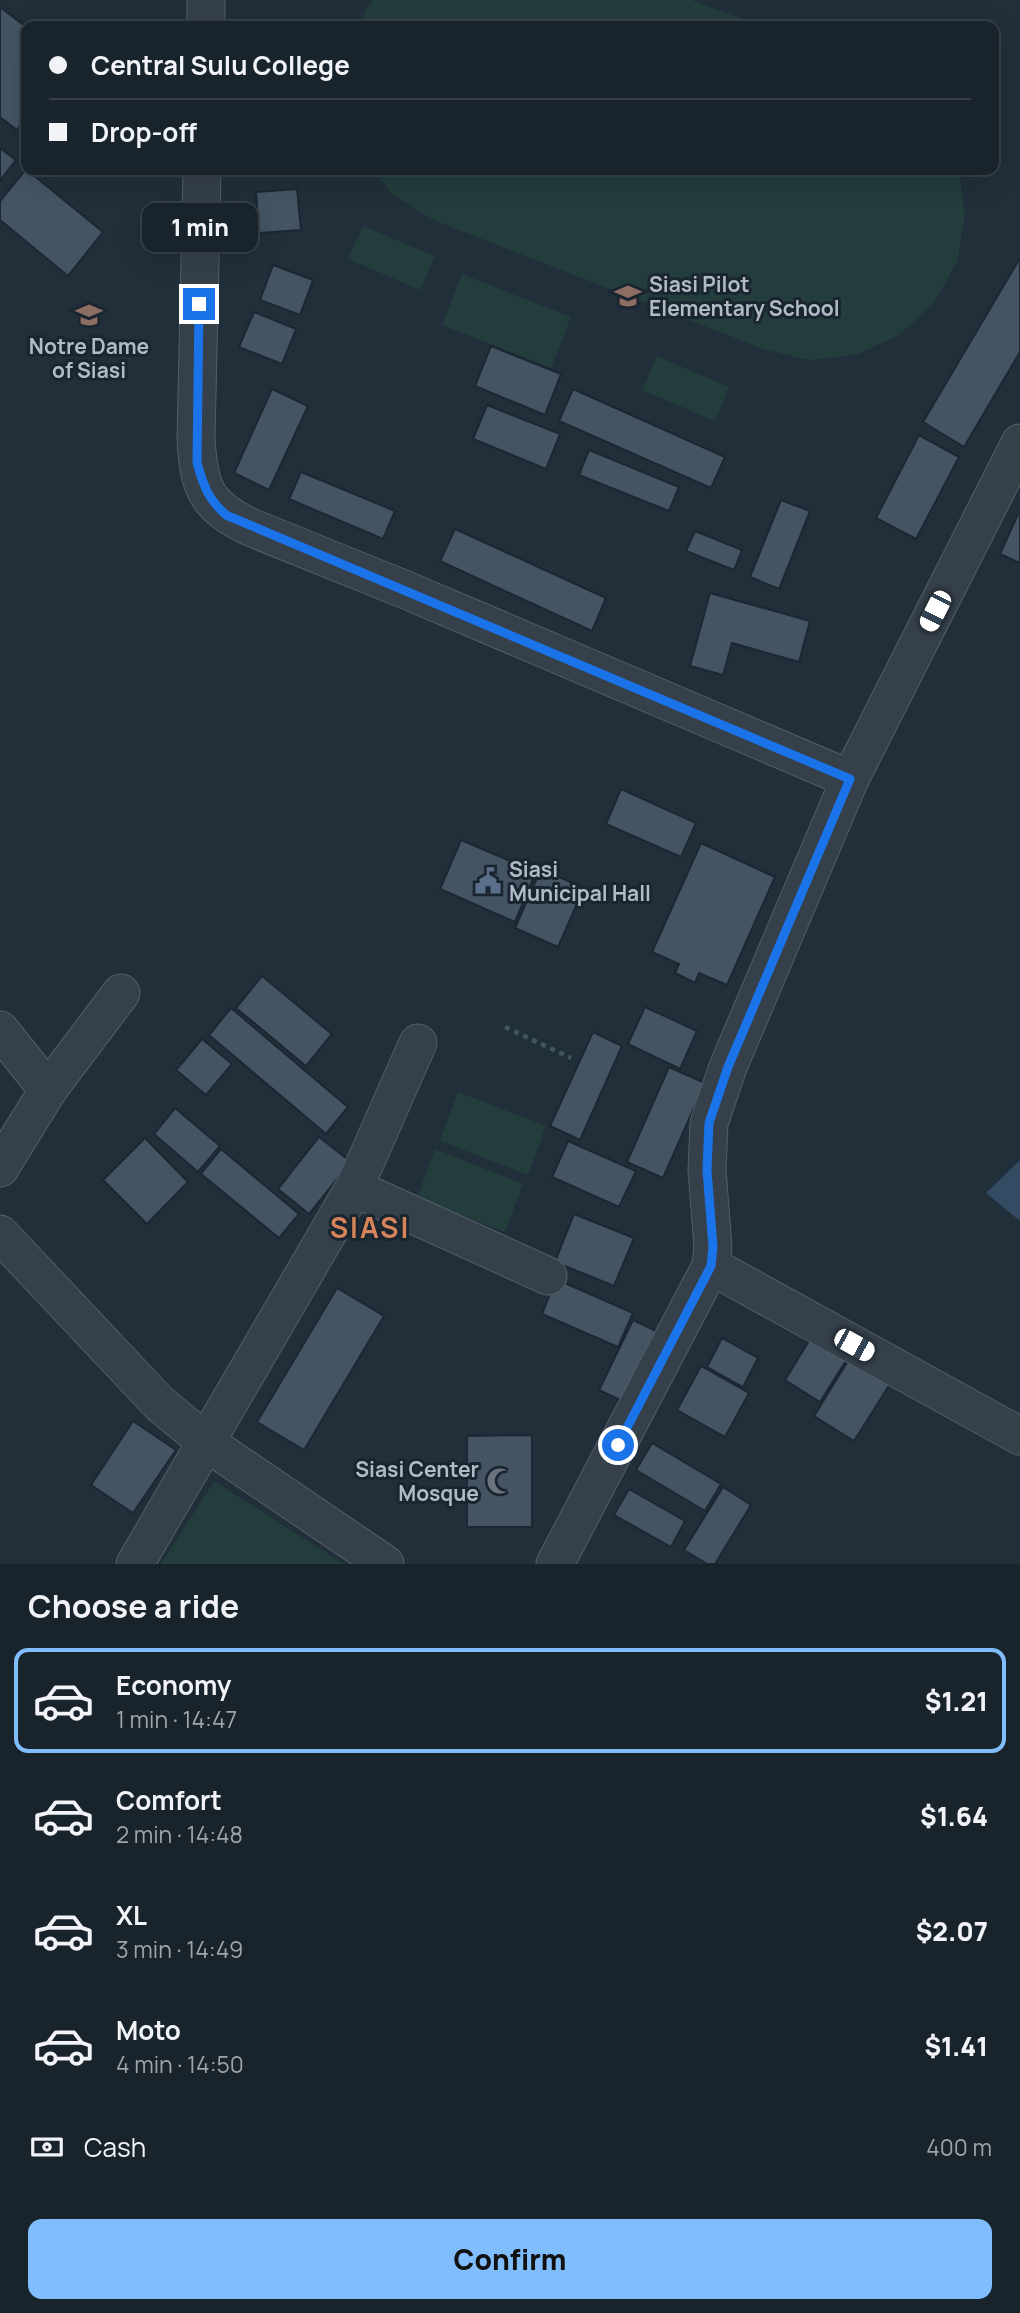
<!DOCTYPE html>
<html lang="en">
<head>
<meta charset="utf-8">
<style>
	body { margin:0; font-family:Manrope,sans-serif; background:#222b34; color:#f1f3f6; height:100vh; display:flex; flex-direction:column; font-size:26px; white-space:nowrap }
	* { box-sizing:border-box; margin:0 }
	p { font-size:23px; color:#9fa4a9 }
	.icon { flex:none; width:38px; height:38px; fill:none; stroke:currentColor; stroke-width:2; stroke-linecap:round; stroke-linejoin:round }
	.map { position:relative; height:1564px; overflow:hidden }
	.panel { display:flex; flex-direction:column; background:#19232c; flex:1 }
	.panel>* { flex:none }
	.hud { position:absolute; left:21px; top:21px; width:978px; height:154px; border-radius:14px; box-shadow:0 7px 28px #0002,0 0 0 2px #374048; display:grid; align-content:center; height:154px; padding:0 28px; background:#19232c }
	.end { position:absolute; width:32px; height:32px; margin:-16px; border:9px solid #1a73e8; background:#fff; box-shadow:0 0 0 4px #fff }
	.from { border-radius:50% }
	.bubble { position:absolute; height:49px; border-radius:14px; background:#19232c; box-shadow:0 7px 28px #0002,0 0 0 2px #374048; font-size:23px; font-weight:800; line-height:49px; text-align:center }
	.car { position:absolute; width:21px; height:42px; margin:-21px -10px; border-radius:9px; box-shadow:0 0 5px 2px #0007; background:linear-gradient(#fff 24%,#345 0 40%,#fff 0 76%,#345 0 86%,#fff 0) }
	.hud b { display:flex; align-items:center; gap:24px; height:66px; font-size:26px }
	.hud b+b { border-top:2px solid #374048 }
	.hud i { width:18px; height:18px; background:#f1f3f6 }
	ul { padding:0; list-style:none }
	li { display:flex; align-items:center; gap:21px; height:105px; margin:0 14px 10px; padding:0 14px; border:4px solid transparent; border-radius:14px }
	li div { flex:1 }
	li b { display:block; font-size:26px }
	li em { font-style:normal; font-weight:800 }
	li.on { border-color:#80bdfc }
	li>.icon { width:63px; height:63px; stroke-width:1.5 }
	h2 { padding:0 28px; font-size:32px; line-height:84px }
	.pay { display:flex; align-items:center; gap:18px; height:77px; padding:0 28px; font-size:26px }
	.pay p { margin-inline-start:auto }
	.button { display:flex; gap:14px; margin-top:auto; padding:14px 28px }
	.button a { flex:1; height:80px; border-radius:14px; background:#80bdfc; color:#111; font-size:28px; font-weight:800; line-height:80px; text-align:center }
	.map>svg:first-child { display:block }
	.green { fill:#233c3c }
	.water { fill:#344c63 }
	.building { fill:#445462; stroke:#1c2732; stroke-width:2 }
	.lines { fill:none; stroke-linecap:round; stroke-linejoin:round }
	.minor-casing { stroke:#535e69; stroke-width:39 }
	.path { stroke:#415859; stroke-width:4.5; stroke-dasharray:5 5; stroke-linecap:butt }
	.minor { stroke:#35404b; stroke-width:37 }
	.route { stroke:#1a73e8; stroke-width:9 }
	.labels { text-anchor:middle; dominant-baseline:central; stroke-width:6; stroke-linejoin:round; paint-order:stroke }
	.poi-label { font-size:21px; font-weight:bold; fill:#b0bbc7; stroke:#1a2530; text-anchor:start }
	.district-label { font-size:28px; font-weight:bold; letter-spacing:2px; fill:#d8845a; stroke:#1a2530 }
</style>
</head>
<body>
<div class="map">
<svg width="1020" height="1564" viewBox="0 0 1020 1564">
	<rect width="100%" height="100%" fill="#212f3b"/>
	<g class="green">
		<path d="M374 0H691L762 26H360L365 11Z"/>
		<path d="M373 170H959L965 215 957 262 934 303 899 335 856 355 809 360 763 349 431 219 392 194Z"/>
		<path d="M363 226 435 256 420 290 348 259Z"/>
		<path d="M462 274 571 317 551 368 442 325Z"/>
		<path d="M657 356 729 387 715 421 642 390Z"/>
		<path d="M458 1092 546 1126 528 1175 440 1141Z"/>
		<path d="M435 1149 523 1184 505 1232 417 1198Z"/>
		<path d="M214 1481 344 1564H161Z"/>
	</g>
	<path class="water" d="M1019 1161H1020V1221L986 1193Z"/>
	<g class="building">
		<path d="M0 7 26 27V118L17 130 0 117Z"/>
		<path d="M0 148 16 160 0 181Z"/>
		<path d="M26 169 103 232 68 276 0 220V201Z"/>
		<path d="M297 189 301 230 259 233 256 192Z"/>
		<path d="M1020 258V352L964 447 923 422Z"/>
		<path d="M273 265 313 280 300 315 260 300Z"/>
		<path d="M254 312 296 329 282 364 239 347Z"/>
		<path d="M491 346 561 374 545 415 475 386Z"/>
		<path d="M272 389 308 406 269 490 234 473Z"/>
		<path d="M573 389 725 457 711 488 559 421Z"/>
		<path d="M487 405 560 434 546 469 473 439Z"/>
		<path d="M919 435 959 457 916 539 876 518Z"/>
		<path d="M589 450 679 487 669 511 579 475Z"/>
		<path d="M301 472 395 511 383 539 289 499Z"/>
		<path d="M781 500 810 511 779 589 750 577Z"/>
		<path d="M1018 514H1020V563L1000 554Z"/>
		<path d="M455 529 606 598 592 631 440 561Z"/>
		<path d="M695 531 742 550 734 570 686 551Z"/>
		<path d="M710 593 810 621 799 662 732 643 723 675 690 666Z"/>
		<path d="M621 789 696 823 681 857 606 824Z"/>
		<path d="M461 840 536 872 515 922 440 889Z"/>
		<path d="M701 843 775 877 727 985 699 973 695 983 675 973 679 964 652 952Z"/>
		<path d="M541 869 584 888 558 947 515 928Z"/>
		<path d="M262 976 332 1034 306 1066 236 1008Z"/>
		<path d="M645 1007 697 1031 680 1069 628 1044Z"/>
		<path d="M231 1008 348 1107 326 1134 209 1035Z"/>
		<path d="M593 1032 622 1046 580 1140 550 1126Z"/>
		<path d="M202 1039 232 1064 206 1095 176 1070Z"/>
		<path d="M669 1067 705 1083 663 1178 627 1162Z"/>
		<path d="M175 1108 220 1146 198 1172 154 1134Z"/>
		<path d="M319 1137 351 1162 309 1214 278 1189Z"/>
		<path d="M145 1138 188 1182 147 1224 103 1180Z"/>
		<path d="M568 1141 636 1171 619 1207 552 1177Z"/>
		<path d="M221 1149 299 1214 279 1238 201 1174Z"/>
		<path d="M574 1214 634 1238 614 1286 555 1262Z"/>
		<path d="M556 1279 633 1313 618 1347 542 1314Z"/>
		<path d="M337 1288 384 1316 304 1450 257 1422Z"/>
		<path d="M633 1320 656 1331 622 1401 599 1390Z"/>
		<path d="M812 1336 847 1359 820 1402 785 1380Z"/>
		<path d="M722 1338 758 1358 743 1387 707 1367Z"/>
		<path d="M851 1356 892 1381 854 1441 814 1416Z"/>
		<path d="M701 1366 749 1393 725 1437 677 1410Z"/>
		<path d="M133 1421 176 1450 133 1513 91 1485Z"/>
		<path d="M532 1435V1527H467V1436Z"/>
		<path d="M652 1443 721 1484 705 1511 636 1470Z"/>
		<path d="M723 1487 751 1505 715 1564H707L684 1550Z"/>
		<path d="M629 1489 685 1521 671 1547 614 1515Z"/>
	</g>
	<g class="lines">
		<g class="minor-casing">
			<g id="minor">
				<path d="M206 26V0"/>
				<path d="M202 170 196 439C199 488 205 505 250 527L406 590 850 779"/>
				<path d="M0 1030 48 1090"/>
				<path d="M0 1168 48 1090 121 993"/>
				<path d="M354 1188 548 1276"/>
				<path d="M0 1234 159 1403 207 1443 385 1564"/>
				<path d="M711 1266 1020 1436"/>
				<path d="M135 1564 354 1188 418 1043"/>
				<path d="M555 1564 711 1266 713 1247 707 1170 709 1123 728 1067 850 779 1020 443"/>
			</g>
		</g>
		<path class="path" d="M505 1027 571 1058"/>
		<use href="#minor" class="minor"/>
	</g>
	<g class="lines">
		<path class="route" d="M199 304 197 463C204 487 208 499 226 515L850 779 728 1067 709 1123 707 1170 713 1247 711 1266 618 1445"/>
	</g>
	<defs>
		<g id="school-bare" transform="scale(2.1)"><path d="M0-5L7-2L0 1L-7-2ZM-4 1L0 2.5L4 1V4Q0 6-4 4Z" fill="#8d6e63" stroke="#1a2530" stroke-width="2.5" paint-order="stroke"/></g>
		<g id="civic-bare" transform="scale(2.1)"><path d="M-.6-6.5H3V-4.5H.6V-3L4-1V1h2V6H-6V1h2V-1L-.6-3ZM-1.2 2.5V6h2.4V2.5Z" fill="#5c6f8a" stroke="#1a2530" stroke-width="2.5" paint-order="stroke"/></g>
		<g id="mosque-bare" transform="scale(2.1)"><path d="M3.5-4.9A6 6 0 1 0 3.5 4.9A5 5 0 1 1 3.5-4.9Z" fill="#6b7280" stroke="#1a2530" stroke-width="2.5" paint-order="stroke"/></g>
	</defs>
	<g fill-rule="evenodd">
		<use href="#school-bare" x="628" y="296"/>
		<use href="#school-bare" x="89" y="315"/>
		<use href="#civic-bare" x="488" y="881"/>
		<use href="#mosque-bare" x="500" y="1481"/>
	</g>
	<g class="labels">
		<g class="poi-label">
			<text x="649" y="284">Siasi Pilot<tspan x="649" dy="24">Elementary School</tspan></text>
			<text x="89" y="346" text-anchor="middle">Notre Dame<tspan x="89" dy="24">of Siasi</tspan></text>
			<text x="509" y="869">Siasi<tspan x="509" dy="24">Municipal Hall</tspan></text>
			<text x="479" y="1469" text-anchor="end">Siasi Center<tspan x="479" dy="24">Mosque</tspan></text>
		</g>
		<g class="district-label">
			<text x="370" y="1227">SIASI</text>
		</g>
	</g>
</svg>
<i class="end from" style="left:618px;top:1445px"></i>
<i class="end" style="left:199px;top:304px"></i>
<div class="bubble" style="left:142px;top:203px;width:116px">1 min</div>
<i class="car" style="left:935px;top:611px;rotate:207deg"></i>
<i class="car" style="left:854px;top:1345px;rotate:119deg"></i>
<div class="hud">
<b><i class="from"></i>Central Sulu College</b>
<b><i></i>Drop-off</b>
</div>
</div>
<section class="panel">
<h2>Choose a ride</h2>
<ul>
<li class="on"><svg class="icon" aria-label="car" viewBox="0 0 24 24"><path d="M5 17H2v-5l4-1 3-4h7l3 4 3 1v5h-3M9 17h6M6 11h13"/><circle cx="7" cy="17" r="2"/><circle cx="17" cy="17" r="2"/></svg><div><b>Economy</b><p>1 min · 14:47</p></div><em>$1.21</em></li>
<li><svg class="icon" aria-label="car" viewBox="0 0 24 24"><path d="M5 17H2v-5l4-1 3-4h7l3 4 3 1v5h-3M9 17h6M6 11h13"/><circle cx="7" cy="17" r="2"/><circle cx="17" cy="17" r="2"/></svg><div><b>Comfort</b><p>2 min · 14:48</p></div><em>$1.64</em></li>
<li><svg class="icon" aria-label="car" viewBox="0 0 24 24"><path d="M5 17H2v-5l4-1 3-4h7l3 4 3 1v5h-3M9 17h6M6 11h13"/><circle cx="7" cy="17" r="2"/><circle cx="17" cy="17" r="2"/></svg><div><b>XL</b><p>3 min · 14:49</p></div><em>$2.07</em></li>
<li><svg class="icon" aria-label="car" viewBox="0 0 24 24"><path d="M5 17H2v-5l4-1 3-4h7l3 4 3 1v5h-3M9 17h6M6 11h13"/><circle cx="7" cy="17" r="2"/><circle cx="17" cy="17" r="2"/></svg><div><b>Moto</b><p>4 min · 14:50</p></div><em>$1.41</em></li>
</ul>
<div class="pay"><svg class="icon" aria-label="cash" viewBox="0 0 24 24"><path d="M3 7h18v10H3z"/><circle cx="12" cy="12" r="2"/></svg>Cash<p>400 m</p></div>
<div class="button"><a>Confirm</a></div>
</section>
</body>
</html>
